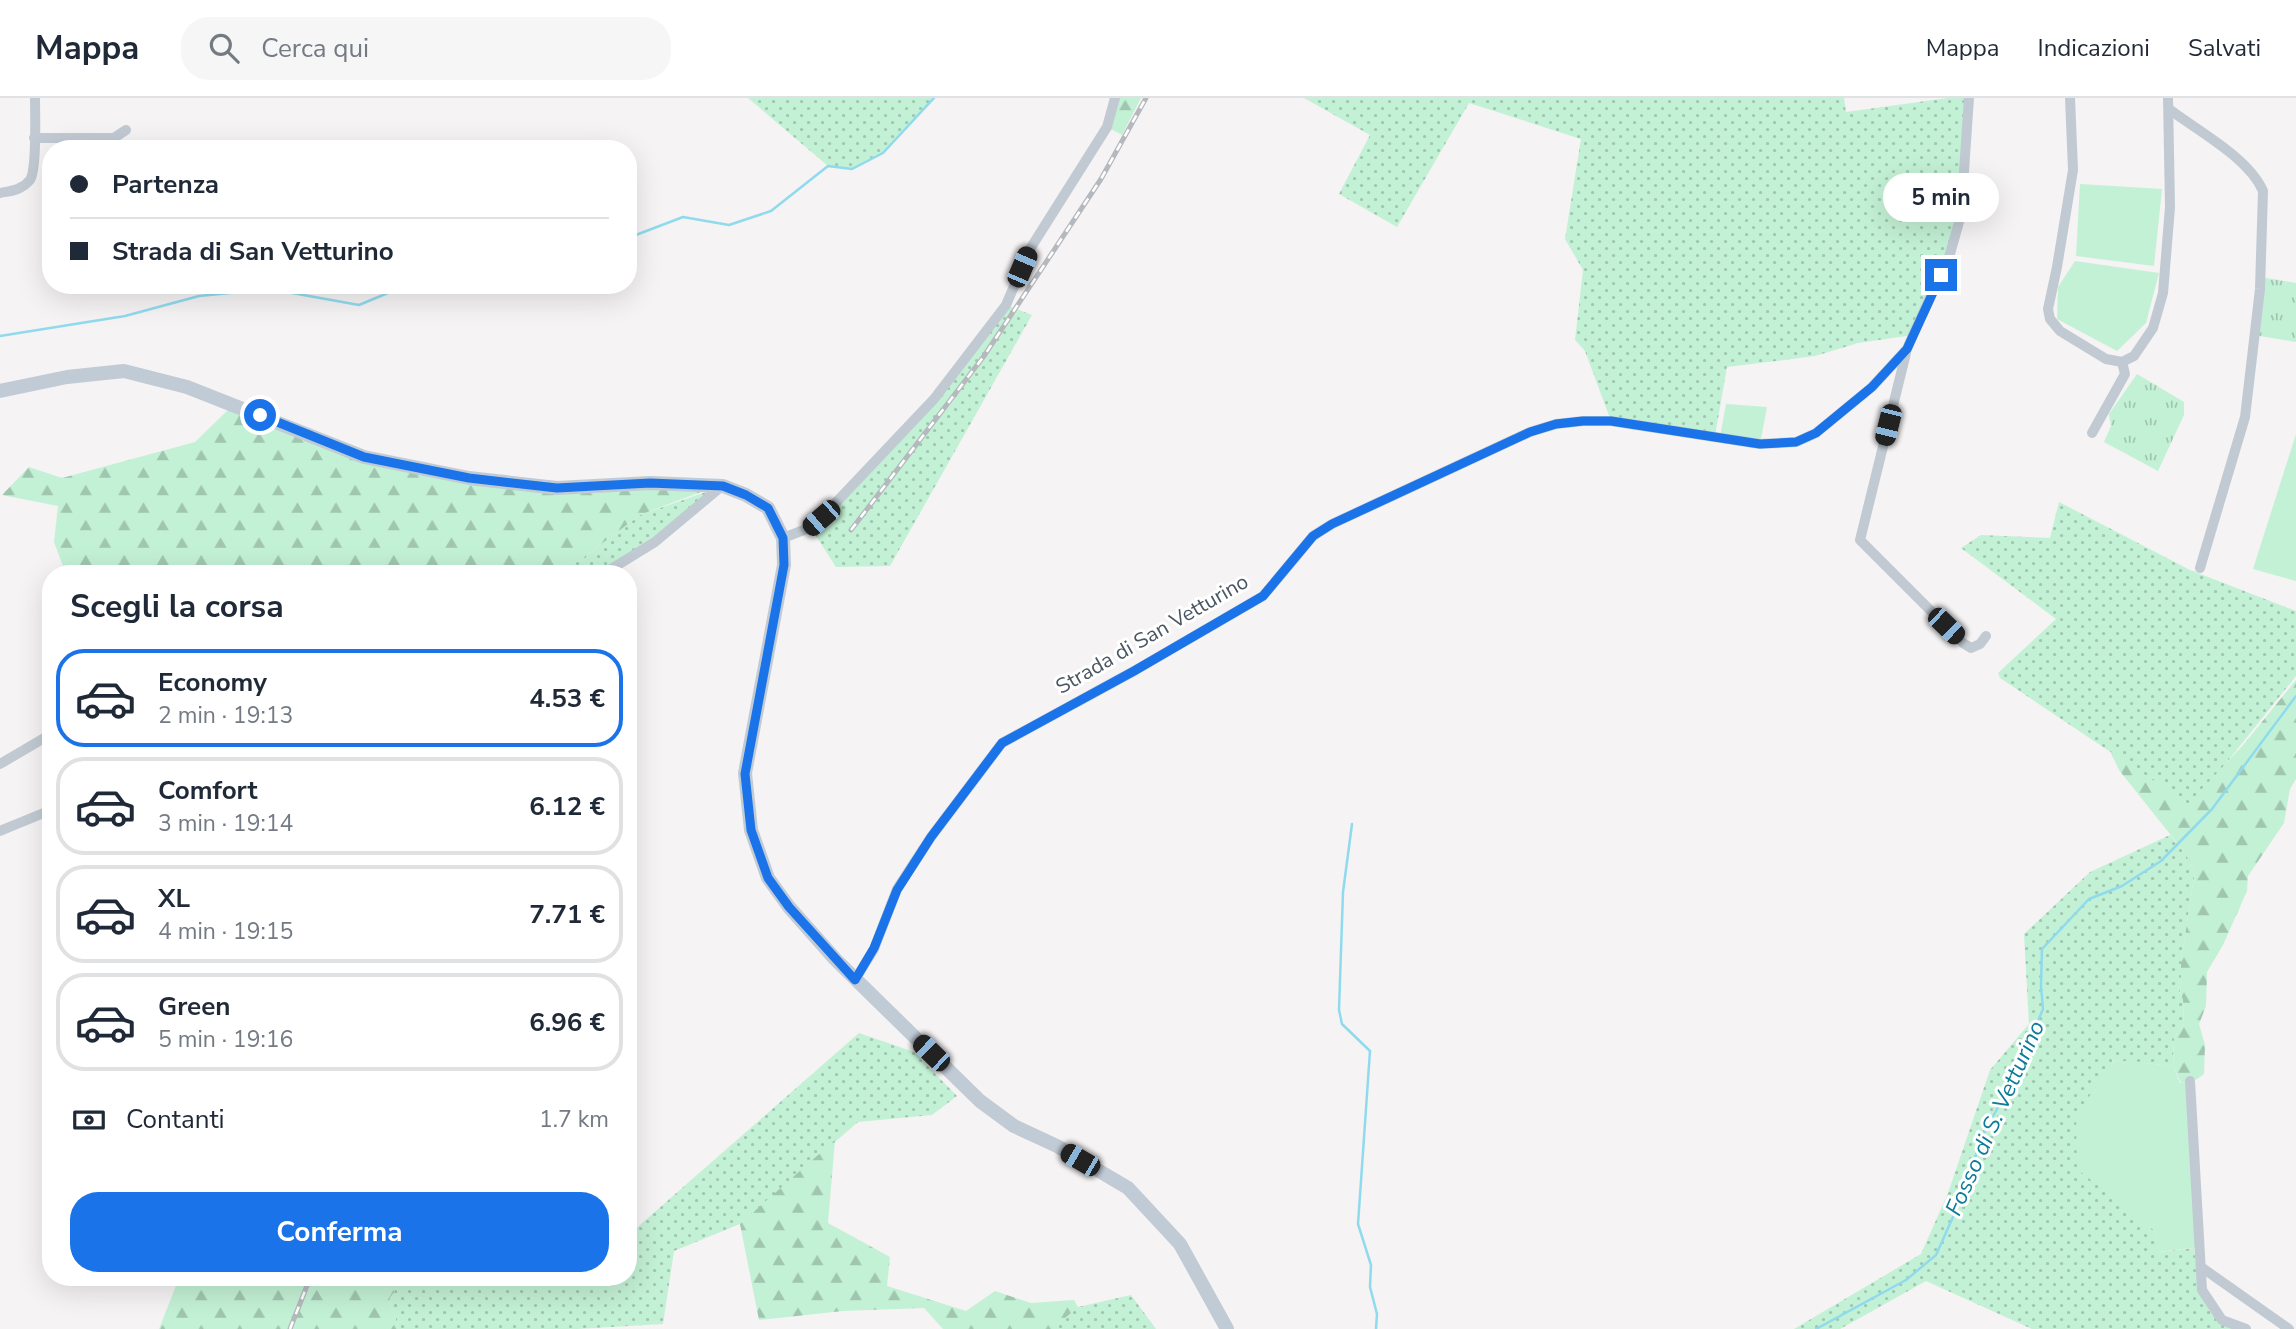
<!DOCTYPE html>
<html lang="it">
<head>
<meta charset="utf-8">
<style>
	body { margin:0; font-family:"Nunito Sans",sans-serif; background:#f6f6f7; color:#1f2937; height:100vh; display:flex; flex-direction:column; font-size:26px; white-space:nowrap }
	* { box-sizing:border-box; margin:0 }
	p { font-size:23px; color:#747a83 }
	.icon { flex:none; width:38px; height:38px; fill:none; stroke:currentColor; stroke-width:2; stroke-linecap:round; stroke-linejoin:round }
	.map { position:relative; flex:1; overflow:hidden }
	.drawer { position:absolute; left:42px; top:467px; width:595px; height:721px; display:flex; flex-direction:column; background:#fff; border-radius:28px; box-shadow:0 7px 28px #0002 }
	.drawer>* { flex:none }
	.top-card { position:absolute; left:42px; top:42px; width:595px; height:154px; border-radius:28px; box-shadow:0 7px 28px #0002; display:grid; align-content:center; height:154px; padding:0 28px; background:#fff }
	.end { position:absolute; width:32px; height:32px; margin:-16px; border:9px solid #1a73e8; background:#fff; box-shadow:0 0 0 4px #fff }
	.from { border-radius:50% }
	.bubble { position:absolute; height:49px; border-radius:24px; background:#fff; box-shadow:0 7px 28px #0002; font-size:23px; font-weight:700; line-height:49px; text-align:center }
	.car { position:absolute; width:21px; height:42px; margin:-21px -10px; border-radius:9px; box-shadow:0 0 5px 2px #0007; background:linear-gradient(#222 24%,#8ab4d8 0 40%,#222 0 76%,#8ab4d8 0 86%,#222 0) }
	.top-card b { display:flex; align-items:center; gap:24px; height:66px; font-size:26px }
	.top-card b+b { border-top:2px solid #e0e1e3 }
	.top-card i { width:18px; height:18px; background:#1f2937 }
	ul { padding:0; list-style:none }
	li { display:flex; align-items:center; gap:21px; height:98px; margin:0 14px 10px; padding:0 14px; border:4px solid #e0e1e3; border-radius:28px }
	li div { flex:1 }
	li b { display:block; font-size:26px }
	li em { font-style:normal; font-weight:700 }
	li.current { border-color:#1a73e8 }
	li>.icon { width:63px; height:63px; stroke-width:1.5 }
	h2 { padding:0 28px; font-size:32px; line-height:84px }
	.pay { display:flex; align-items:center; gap:18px; height:77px; padding:0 28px; font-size:26px }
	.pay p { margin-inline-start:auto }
	.primary-button { display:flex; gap:14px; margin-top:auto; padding:14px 28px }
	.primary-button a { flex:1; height:80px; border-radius:28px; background:#1a73e8; color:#fff; font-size:28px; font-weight:700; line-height:80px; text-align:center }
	header { display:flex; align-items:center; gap:42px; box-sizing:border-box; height:98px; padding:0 35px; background:#fff; border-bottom:2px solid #e0e1e3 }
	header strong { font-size:33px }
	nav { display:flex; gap:38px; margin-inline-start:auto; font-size:24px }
	.search { width:490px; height:63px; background:#f6f6f7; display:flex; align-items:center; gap:18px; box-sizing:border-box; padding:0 24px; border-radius:28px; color:#747a83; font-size:26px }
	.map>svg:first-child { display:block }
	.grass { fill:url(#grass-dots) }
	.forest { fill:url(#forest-firs) }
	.park { fill:url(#park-tufts) }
	.garden { fill:#c3f1d5 }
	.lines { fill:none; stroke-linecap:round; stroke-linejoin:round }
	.stream { stroke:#90daee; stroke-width:2.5 }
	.street { stroke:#c1cad2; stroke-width:10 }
	.secondary { stroke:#c1cbd6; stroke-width:14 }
	.rail-casing { stroke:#b5b8bd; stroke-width:5 }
	.rail { stroke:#fff; stroke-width:2.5; stroke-dasharray:8; stroke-linecap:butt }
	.route { stroke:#1a73e8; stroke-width:9 }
	.labels { text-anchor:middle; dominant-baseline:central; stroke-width:6; stroke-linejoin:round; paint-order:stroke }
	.street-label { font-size:21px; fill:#4a5661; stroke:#fff }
	.water-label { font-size:23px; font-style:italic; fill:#0c7c9b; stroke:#fff }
</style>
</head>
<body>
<header>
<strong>Mappa</strong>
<div class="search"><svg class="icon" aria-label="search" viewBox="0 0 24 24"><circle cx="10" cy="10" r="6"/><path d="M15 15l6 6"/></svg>Cerca qui</div>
<nav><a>Mappa</a><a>Indicazioni</a><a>Salvati</a></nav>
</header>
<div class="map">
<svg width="2296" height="1231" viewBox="0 0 2296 1231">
	<defs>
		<pattern id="grass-dots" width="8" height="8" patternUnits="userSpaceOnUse" patternTransform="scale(1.75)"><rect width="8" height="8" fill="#c3f1d5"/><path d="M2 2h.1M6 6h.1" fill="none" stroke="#a0c6b0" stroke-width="1.8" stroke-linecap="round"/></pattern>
		<pattern id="forest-firs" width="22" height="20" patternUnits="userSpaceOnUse" patternTransform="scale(1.75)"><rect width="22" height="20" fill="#c3f1d5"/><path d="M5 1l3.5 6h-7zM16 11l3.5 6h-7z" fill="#a0c6b0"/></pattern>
		<pattern id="park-tufts" width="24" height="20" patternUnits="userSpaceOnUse" patternTransform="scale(1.75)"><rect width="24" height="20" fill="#c3f1d5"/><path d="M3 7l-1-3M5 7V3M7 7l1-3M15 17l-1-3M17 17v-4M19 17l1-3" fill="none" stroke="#a0c6b0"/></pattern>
	</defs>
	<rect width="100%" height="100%" fill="#f5f3f3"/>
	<g class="grass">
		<path d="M748 0H934L883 55 852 71 828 68Z"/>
		<path d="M1304 0H1844L1846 14 1948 0H1969L1961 117 1913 237 1858 245 1815 258 1727 269 1715 338 1611 323 1585 253 1575 242 1583 172 1565 141 1581 41 1469 5 1397 129 1339 96 1370 37Z"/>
		<path d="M1006 207 1032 217 890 468 836 469 816 438 821 420 934 301Z"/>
		<path d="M723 388 655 444 603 476H528L579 463 640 417Z"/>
		<path d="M2059 404 2190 472 2296 513V578L2219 674 2188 706 2000 580 1998 575 2056 521 1961 450 1981 437 2050 440Z"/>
		<path d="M2170 737 2185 755 2195 774 2181 863V879L2178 887 2183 902 2184 926 2174 940 2173 968 2113 962 2077 1070 2155 1133 2159 1154 2194 1150C2200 1197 2197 1213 2246 1231H2032L1926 1183 1840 1231H1794L1921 1156 1948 1095 1990 972 2029 926 2024 836 2090 774Z"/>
		<path d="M859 935 914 954 957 998 932 1017 858 1024 740 1126 674 1153 663 1226 577 1231H399L389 1201 404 1180H628V1128L633 1133Z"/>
		<path d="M1131 1197 1156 1231H1043L1078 1209Z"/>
	</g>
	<g class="forest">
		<path d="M1115 0H1141L1122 37 1107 29Z"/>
		<path d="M229 311 364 359 469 380 714 389 640 417 579 463 528 476H66L54 444 58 408 2 397 29 369 62 380 195 344Z"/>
		<path d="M2296 582V681L2290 691 2284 725 2248 778 2247 793 2223 847 2207 874 2206 908 2199 926 2205 947 2204 976 2197 981 2181 985 2173 968 2174 940 2184 926 2183 902 2178 887 2181 879V863L2195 774 2185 755 2119 672 2110 653 2188 706 2244 646Z"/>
		<path d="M835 1042 828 1125 890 1159 887 1188 966 1213 995 1193 1031 1205 1074 1202 1078 1209 1052 1231H943L924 1210 843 1213 759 1222 740 1126Z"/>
		<path d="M179 1180H220L228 1188 235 1180H404L389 1201 399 1231H159Z"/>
	</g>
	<g class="park">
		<path d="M2261 179 2296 185V244L2254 237Z"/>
		<path d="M2137 276 2184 304V317L2158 373 2104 344 2111 328 2109 316Z"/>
	</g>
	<g class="garden">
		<path d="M2080 86 2162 91 2154 168 2076 158Z"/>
		<path d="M2075 163 2159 175 2146 225 2117 253 2057 221 2058 189Z"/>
		<path d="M1726 306 1767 309 1760 346 1720 339Z"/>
		<path d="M2296 336V483L2253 471Z"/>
		<path d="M2114 962 2173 968 2180 985 2190 983 2200 1149 2158 1154 2155 1133 2077 1071 2076 1018Z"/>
	</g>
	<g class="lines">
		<g class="stream">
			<path d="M628 140 683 119 729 127 771 113 828 68 852 71 883 55 934 0"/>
			<path d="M0 238 125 218 199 198 270 191 359 207 407 187"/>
			<path d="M1352 726 1343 794 1339 912 1342 926 1370 953 1358 1126 1371 1167 1370 1189 1377 1216 1376 1231"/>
			<path d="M1816 1231 1906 1182 1936 1157 1957 1110 1983 1037 2016 976 2043 911 2041 888 2042 851 2089 801 2122 788 2161 763 2212 711 2296 598"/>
		</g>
		<g class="street">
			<path d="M2070 0 2073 72 2057 169 2048 211 2050 221 2060 233 2106 261 2122 264 2134 258 2153 230 2163 195 2170 109 2168 0"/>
			<path d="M2169 11C2198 33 2249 60 2263 93L2260 191 2245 319 2200 470"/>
			<path d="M34 40H114L126 32"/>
			<path d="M0 95C11 93 22 92 30 82 37 72 35 15 35 0"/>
			<path d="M1906 255 1860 442 1963 545 1971 550 1980 546 1986 538"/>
			<path d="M2092 335 2125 276 2122 264"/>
			<path d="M783 440 809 430 827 414 934 301 1006 207 1030 151 1107 29 1115 0"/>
			<path d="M603 476 655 444 722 388"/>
			<path d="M0 666 51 636"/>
			<path d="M0 733 51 712"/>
			<path d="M855 882 874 851 897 791 931 739 1002 645 1134 573 1263 498 1313 438 1332 426 1530 334 1556 326 1583 323H1611L1760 346 1796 344 1816 335 1872 289 1907 251 1913 237 1950 156 1961 117 1969 0"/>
			<path d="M2190 983 2202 1192 2222 1222 2246 1231"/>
			<path d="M2201 1169 2289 1231"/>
		</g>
		<path class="secondary" d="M0 293 67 279 124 273 187 289 364 359 469 380 557 390 650 385 723 388 746 397 768 410 783 440 784 467 745 675 751 732 768 780 789 809 835 861 980 1003 1014 1028 1057 1048 1128 1090 1180 1146 1227 1231"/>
		<g class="rail-casing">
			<g id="rail">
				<path d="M851 432 984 258 1101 81 1146 0"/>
				<path d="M290 1231 310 1180"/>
			</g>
		</g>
		<use href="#rail" class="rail"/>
	</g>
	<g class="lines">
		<path class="route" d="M260 317 364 359 469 380 557 390 650 385 723 388 746 397 768 410 783 440 784 467 745 676 751 732 768 780 789 809 855 882 874 850 897 792 931 739 1002 645 1134 573 1263 498 1313 438 1332 426 1530 334 1556 326 1583 323H1611L1760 346 1796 344 1816 335 1872 289 1907 251 1941 177"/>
	</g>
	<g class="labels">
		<g class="street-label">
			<text transform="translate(1152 536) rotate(-30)">Strada di San Vetturino</text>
		</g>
		<g class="water-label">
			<text transform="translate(1995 1020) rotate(-66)">Fosso di S. Vetturino</text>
		</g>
	</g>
</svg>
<i class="end from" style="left:260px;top:317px"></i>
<i class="end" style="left:1941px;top:177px"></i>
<div class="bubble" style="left:1883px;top:75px;width:116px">5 min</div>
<i class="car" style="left:1022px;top:169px;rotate:23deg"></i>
<i class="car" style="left:1888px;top:327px;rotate:194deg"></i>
<i class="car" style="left:821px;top:420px;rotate:229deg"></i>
<i class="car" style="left:1946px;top:528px;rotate:134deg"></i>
<i class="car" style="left:931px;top:955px;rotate:314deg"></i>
<i class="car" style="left:1080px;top:1062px;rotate:300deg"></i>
<div class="top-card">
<b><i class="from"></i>Partenza</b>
<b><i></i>Strada di San Vetturino</b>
</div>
<section class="drawer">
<h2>Scegli la corsa</h2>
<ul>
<li class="current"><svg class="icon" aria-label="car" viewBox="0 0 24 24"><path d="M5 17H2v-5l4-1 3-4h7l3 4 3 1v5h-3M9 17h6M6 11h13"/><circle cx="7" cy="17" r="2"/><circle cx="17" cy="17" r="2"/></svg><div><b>Economy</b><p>2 min · 19:13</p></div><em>4.53 €</em></li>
<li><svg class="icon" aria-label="car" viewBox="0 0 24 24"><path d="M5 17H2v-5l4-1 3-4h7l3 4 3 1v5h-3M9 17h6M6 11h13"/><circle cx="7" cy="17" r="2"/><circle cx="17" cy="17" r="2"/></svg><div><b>Comfort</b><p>3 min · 19:14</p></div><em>6.12 €</em></li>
<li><svg class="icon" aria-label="car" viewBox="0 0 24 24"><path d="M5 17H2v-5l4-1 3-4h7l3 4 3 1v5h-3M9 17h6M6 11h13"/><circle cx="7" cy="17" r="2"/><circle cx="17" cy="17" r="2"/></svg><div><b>XL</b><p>4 min · 19:15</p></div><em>7.71 €</em></li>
<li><svg class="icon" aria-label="car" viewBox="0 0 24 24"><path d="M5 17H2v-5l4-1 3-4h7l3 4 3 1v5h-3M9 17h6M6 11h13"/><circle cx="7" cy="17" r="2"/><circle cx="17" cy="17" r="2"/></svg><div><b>Green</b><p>5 min · 19:16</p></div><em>6.96 €</em></li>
</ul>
<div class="pay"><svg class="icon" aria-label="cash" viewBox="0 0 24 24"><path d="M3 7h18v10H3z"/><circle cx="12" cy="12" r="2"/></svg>Contanti<p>1.7 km</p></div>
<div class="primary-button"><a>Conferma</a></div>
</section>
</div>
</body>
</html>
